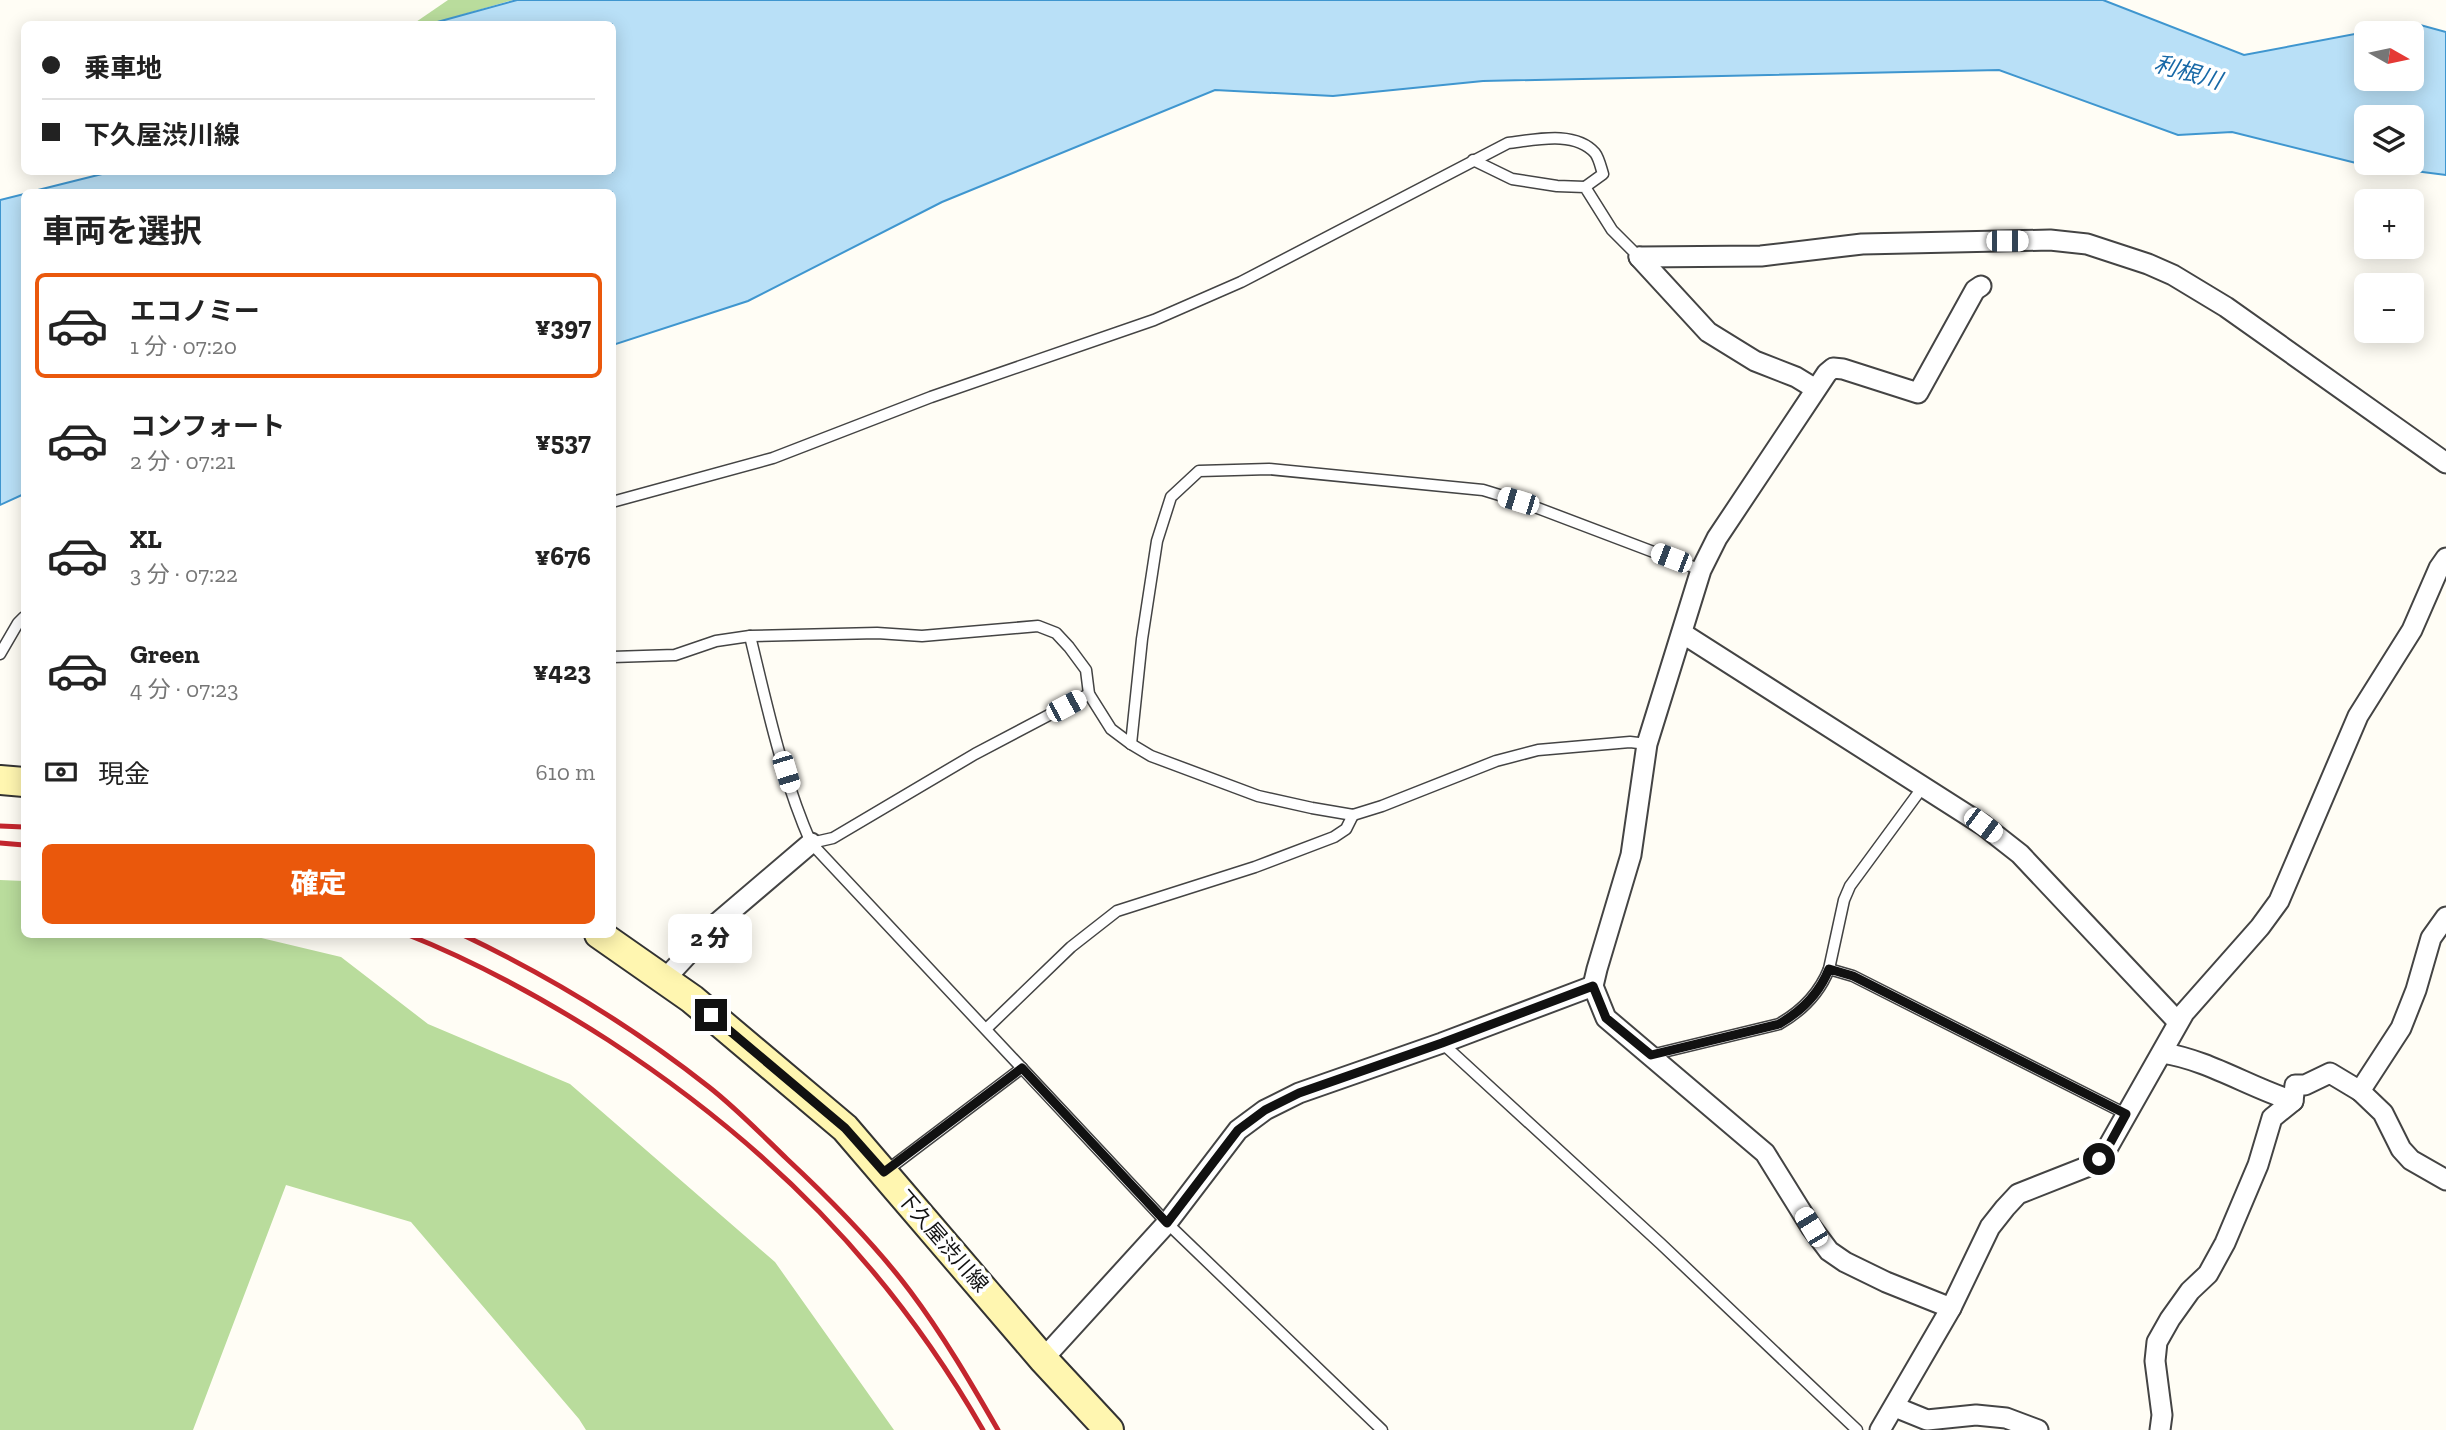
<!DOCTYPE html>
<html lang="ja">
<head>
<meta charset="utf-8">
<style>
	body { margin:0; font-family:"Zilla Slab","Noto Sans JP",serif; background:#f2f2f2; color:#222; height:100vh; display:flex; flex-direction:column; font-size:26px; white-space:nowrap }
	* { box-sizing:border-box; margin:0 }
	p { font-size:23px; color:#767676 }
	.icon { flex:none; width:38px; height:38px; fill:none; stroke:currentColor; stroke-width:2; stroke-linecap:round; stroke-linejoin:round }
	.map { position:relative; flex:1; overflow:hidden }
	.sheet { position:absolute; left:21px; top:189px; width:595px; height:749px; display:flex; flex-direction:column; background:#fff; border-radius:10px; box-shadow:0 4px 18px #0003 }
	.sheet>* { flex:none }
	.hud { position:absolute; left:21px; top:21px; width:595px; height:154px; border-radius:10px; box-shadow:0 4px 18px #0003; display:grid; align-content:center; height:154px; padding:0 21px; background:#fff }
	.needle { width:46px; rotate:99deg }
	.fabs { position:absolute; left:2354px; top:21px; display:grid; gap:14px }
	.fabs a { display:grid; place-items:center; width:70px; height:70px; border-radius:10px; background:#fff; box-shadow:0 4px 18px #0003; font-size:35px }
	.end { position:absolute; width:32px; height:32px; margin:-16px; border:9px solid #111; background:#fff; box-shadow:0 0 0 4px #fff }
	.from { border-radius:50% }
	.bubble { position:absolute; height:49px; border-radius:10px; background:#fff; box-shadow:0 4px 18px #0003; font-size:23px; font-weight:800; line-height:49px; text-align:center }
	.car { position:absolute; width:21px; height:42px; margin:-21px -10px; border-radius:9px; box-shadow:0 0 5px 2px #0007; background:linear-gradient(#fff 24%,#345 0 40%,#fff 0 76%,#345 0 86%,#fff 0) }
	.hud b { display:flex; align-items:center; gap:24px; height:66px; font-size:26px }
	.hud b+b { border-top:2px solid #e0e0e0 }
	.hud i { width:18px; height:18px; background:#222 }
	ul { padding:0; list-style:none }
	li { display:flex; align-items:center; gap:21px; height:105px; margin:0 14px 10px; padding:0 7px; border:4px solid transparent; border-radius:10px }
	li div { flex:1 }
	li b { display:block; font-size:26px }
	li em { font-style:normal; font-weight:800 }
	li.active { border-color:#ea580c }
	li>.icon { width:63px; height:63px; stroke-width:1.5 }
	h2 { padding:0 21px; font-size:32px; line-height:84px }
	.pay { display:flex; align-items:center; gap:18px; height:77px; padding:0 21px; font-size:26px }
	.pay p { margin-inline-start:auto }
	.button { display:flex; gap:14px; margin-top:auto; padding:14px 21px }
	.button a { flex:1; height:80px; border-radius:10px; background:#ea580c; color:#fff; font-size:28px; font-weight:800; line-height:80px; text-align:center }
	.map>svg:first-child { display:block }
	.forest { fill:#b9dc9c }
	.water { fill:#b9e0f7; stroke:#3f96cf; stroke-width:2; fill-rule:evenodd }
	.lines { fill:none; stroke-linecap:round; stroke-linejoin:round }
	.service-casing { stroke:#444; stroke-width:13 }
	.minor-casing { stroke:#444; stroke-width:23 }
	.secondary-casing { stroke:#333; stroke-width:32 }
	.service { stroke:#fff; stroke-width:10 }
	.minor { stroke:#fff; stroke-width:19 }
	.secondary { stroke:#fff6b0; stroke-width:28 }
	.rail { stroke:#c4262e; stroke-width:5 }
	.route { stroke:#111; stroke-width:9 }
	.labels { text-anchor:middle; dominant-baseline:central; stroke-width:7; stroke-linejoin:round; paint-order:stroke }
	.street-label { font-size:21px; fill:#111; stroke:#fff }
	.water-label { font-size:23px; font-style:italic; fill:#1768a6; stroke:#fff }
</style>
</head>
<body>
<div class="map">
<svg width="2446" height="1430" viewBox="0 0 2446 1430">
	<rect width="100%" height="100%" fill="#fffdf5"/>
	<g class="forest">
		<path d="M448 0H513L430 24H413Z"/>
		<path d="M0 880 24 881V934L249 935 341 957 428 1024 570 1084 775 1262 894 1430H586L579 1419 411 1222 286 1185 193 1430H0Z"/>
	</g>
	<g class="water">
		<path d="M517 0H2103L2244 55 2413 23 2446 32V175L2360 164 2232 132 2178 135 1999 70 1483 81 1333 96 1215 90 942 202 748 301 613 345 612 192H30L110 172H612V24H430ZM2366 33H2412V79H2366ZM2366 117H2412V163H2366Z"/>
		<path d="M24 194V494L0 505V200Z"/>
	</g>
	<g class="lines">
		<g class="service-casing">
			<g id="service">
				<path d="M1473 160 1512 179 1557 186 1585 187 1612 230 1639 257"/>
				<path d="M612 502 773 458 931 397 1154 320 1241 282 1508 143C1534 140 1575 130 1595 153 1599 158 1601 168 1603 174L1585 187"/>
				<path d="M750 636C767 706 782 777 811 843L1167 1223 1382 1430"/>
				<path d="M0 654 18 623 24 617"/>
				<path d="M612 657 675 655 716 641 750 636 877 633 922 636 1038 626 1056 633 1069 647 1086 670 1089 694 1111 729 1131 744 1151 756 1258 796 1312 808 1353 815 1382 806 1496 761 1538 750 1630 742 1647 744"/>
				<path d="M1131 744 1142 639 1157 541 1171 497 1199 471 1269 469 1483 490 1519 501 1701 570"/>
				<path d="M811 843 833 838 975 754 1089 694"/>
				<path d="M1829 969 1844 900 1850 886 1922 788"/>
				<path d="M986 1029 1071 947 1117 911 1255 867 1334 837 1346 829 1353 815"/>
				<path d="M1442 1043 1661 1244 1857 1430"/>
				<path d="M1651 1055 1779 1024C1802 1011 1819 994 1829 969L1853 976 2126 1114"/>
				<path d="M886 1171 1022 1068"/>
			</g>
		</g>
		<g class="minor-casing">
			<g id="minor">
				<path d="M1639 257 1761 256 1862 244 2050 240 2087 244 2148 264 2173 275 2226 307 2446 463"/>
				<path d="M1639 257 1708 332 1755 361 1796 377 1814 388"/>
				<path d="M1682 633 1983 825 2020 854 2178 1022"/>
				<path d="M664 980 716 924 811 843"/>
				<path d="M2163 1053C2208 1060 2249 1087 2293 1101"/>
				<path d="M2360 1091 2401 1028 2416 990 2431 938 2446 917"/>
				<path d="M1951 1308 1886 1282 1845 1262 1829 1251 1811 1227 1765 1153 1606 1018 1593 986 1597 969 1631 855 1647 744 1701 570 1717 538 1827 373 1833 368 1843 369 1918 393 1975 290 1981 286"/>
				<path d="M1043 1359 1167 1223 1238 1130 1265 1110 1299 1093 1442 1043 1593 986"/>
				<path d="M1895 1407 1927 1420 1976 1415 2006 1418 2038 1430"/>
				<path d="M1880 1430 1951 1308 1990 1227 2005 1208 2018 1194 2089 1166 2099 1159 2108 1147 2184 1013 2260 927 2279 901 2358 716 2412 630 2439 568 2446 558"/>
				<path d="M2160 1430 2162 1415 2155 1361 2157 1342 2170 1319 2190 1291 2208 1274 2225 1243 2258 1165 2272 1118 2293 1101 2295 1085H2305L2330 1073 2360 1091 2383 1113 2401 1149 2411 1160 2446 1180"/>
			</g>
		</g>
		<g class="secondary-casing">
			<g id="secondary">
				<path d="M0 780 24 782"/>
				<path d="M599 934 692 999 845 1128 1043 1359 1109 1430"/>
			</g>
		</g>
		<use href="#service" class="service"/>
		<use href="#minor" class="minor"/>
		<use href="#secondary" class="secondary"/>
		<g class="rail">
			<path d="M0 826 24 827"/>
			<path d="M0 843 24 845"/>
			<path d="M406 934C477 962 544 999 608 1040 766 1143 889 1266 983 1430"/>
			<path d="M461 934C549 976 633 1027 709 1087 737 1109 762 1135 787 1159 831 1200 874 1243 910 1291 943 1335 971 1383 998 1430"/>
		</g>
	</g>
	<g class="lines">
		<path class="route" d="M711 1015 845 1128 884 1172 1022 1068 1167 1223 1238 1130 1265 1110 1299 1093 1442 1043 1593 986 1606 1018 1651 1055 1779 1024C1802 1011 1819 994 1829 969L1853 976 2126 1114 2108 1147 2099 1159"/>
	</g>
	<g class="labels">
		<g class="street-label">
			<text transform="translate(943 1241) rotate(49)">下久屋渋川線</text>
		</g>
		<g class="water-label">
			<text transform="translate(2188 72) rotate(16)">利根川</text>
		</g>
	</g>
</svg>
<div class="fabs">
<a><svg class="needle" viewBox="-14 -14 28 28"><path d="M0-13l5 13h-10z" fill="#e53935"/><path d="M0 13l5-13h-10z" fill="#767676"/></svg></a>
<a><svg class="icon" aria-label="layers" viewBox="0 0 24 24"><path d="M12 4l9 5-9 5-9-5zM3 14l9 5 9-5"/></svg></a>
<a>+</a>
<a>−</a>
</div>
<i class="end from" style="left:2099px;top:1159px"></i>
<i class="end" style="left:711px;top:1015px"></i>
<div class="bubble" style="left:668px;top:914px;width:84px">2 分</div>
<i class="car" style="left:2007px;top:241px;rotate:90deg"></i>
<i class="car" style="left:1518px;top:501px;rotate:287deg"></i>
<i class="car" style="left:1671px;top:558px;rotate:291deg"></i>
<i class="car" style="left:1066px;top:706px;rotate:62deg"></i>
<i class="car" style="left:786px;top:772px;rotate:163deg"></i>
<i class="car" style="left:1983px;top:825px;rotate:127deg"></i>
<i class="car" style="left:1811px;top:1227px;rotate:329deg"></i>
<div class="hud">
<b><i class="from"></i>乗車地</b>
<b><i></i>下久屋渋川線</b>
</div>
<section class="sheet">
<h2>車両を選択</h2>
<ul>
<li class="active"><svg class="icon" aria-label="car" viewBox="0 0 24 24"><path d="M5 17H2v-5l4-1 3-4h7l3 4 3 1v5h-3M9 17h6M6 11h13"/><circle cx="7" cy="17" r="2"/><circle cx="17" cy="17" r="2"/></svg><div><b>エコノミー</b><p>1 分 · 07:20</p></div><em>¥397</em></li>
<li><svg class="icon" aria-label="car" viewBox="0 0 24 24"><path d="M5 17H2v-5l4-1 3-4h7l3 4 3 1v5h-3M9 17h6M6 11h13"/><circle cx="7" cy="17" r="2"/><circle cx="17" cy="17" r="2"/></svg><div><b>コンフォート</b><p>2 分 · 07:21</p></div><em>¥537</em></li>
<li><svg class="icon" aria-label="car" viewBox="0 0 24 24"><path d="M5 17H2v-5l4-1 3-4h7l3 4 3 1v5h-3M9 17h6M6 11h13"/><circle cx="7" cy="17" r="2"/><circle cx="17" cy="17" r="2"/></svg><div><b>XL</b><p>3 分 · 07:22</p></div><em>¥676</em></li>
<li><svg class="icon" aria-label="car" viewBox="0 0 24 24"><path d="M5 17H2v-5l4-1 3-4h7l3 4 3 1v5h-3M9 17h6M6 11h13"/><circle cx="7" cy="17" r="2"/><circle cx="17" cy="17" r="2"/></svg><div><b>Green</b><p>4 分 · 07:23</p></div><em>¥423</em></li>
</ul>
<div class="pay"><svg class="icon" aria-label="cash" viewBox="0 0 24 24"><path d="M3 7h18v10H3z"/><circle cx="12" cy="12" r="2"/></svg>現金<p>610 m</p></div>
<div class="button"><a>確定</a></div>
</section>
</div>
</body>
</html>
